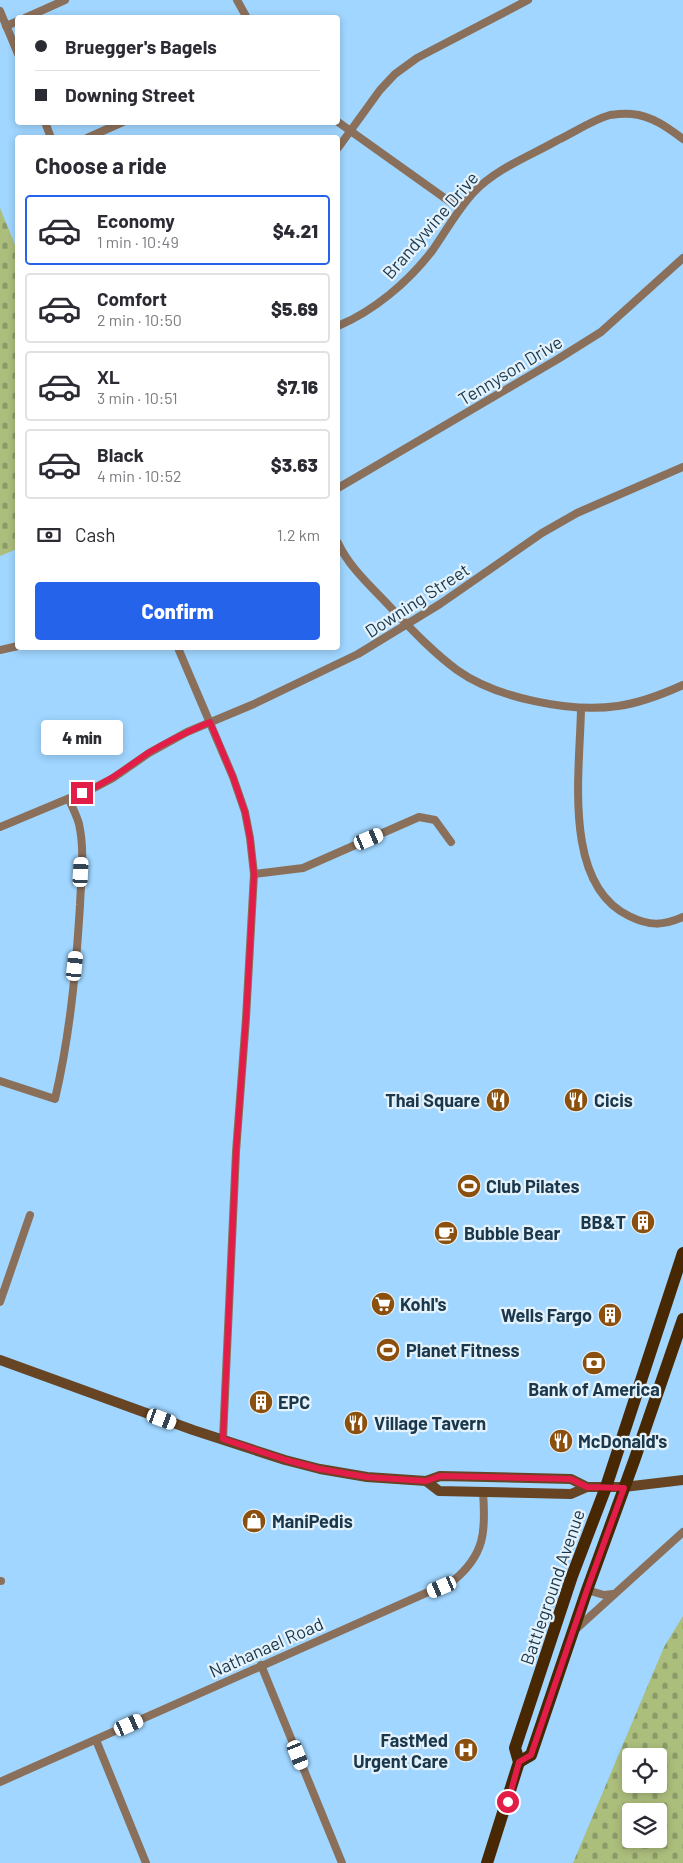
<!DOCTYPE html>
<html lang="en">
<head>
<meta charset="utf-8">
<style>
	body { margin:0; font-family:Barlow,sans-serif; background:#f2f2f3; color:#2b2b33; height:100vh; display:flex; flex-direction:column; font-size:19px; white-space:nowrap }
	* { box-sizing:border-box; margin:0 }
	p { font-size:16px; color:#7c7c81 }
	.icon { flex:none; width:28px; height:28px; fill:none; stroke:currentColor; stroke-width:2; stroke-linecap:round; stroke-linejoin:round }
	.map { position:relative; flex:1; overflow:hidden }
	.sheet { position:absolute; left:15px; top:135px; width:325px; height:515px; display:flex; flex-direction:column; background:#fff; border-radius:5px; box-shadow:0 2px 8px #0003 }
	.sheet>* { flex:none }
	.hud { position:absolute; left:15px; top:15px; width:325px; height:110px; border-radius:5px; box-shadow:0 2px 8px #0003; display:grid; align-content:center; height:110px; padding:0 20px; background:#fff }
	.controls { position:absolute; left:622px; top:1748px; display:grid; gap:10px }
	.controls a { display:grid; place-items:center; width:45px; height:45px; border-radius:5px; background:#fff; box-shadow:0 2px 8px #0003; font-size:25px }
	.end { position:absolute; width:22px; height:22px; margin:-11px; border:6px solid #e11d48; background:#fff; box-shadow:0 0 0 2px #fff }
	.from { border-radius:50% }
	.bubble { position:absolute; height:35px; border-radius:5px; background:#fff; box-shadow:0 2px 8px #0003; font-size:16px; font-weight:800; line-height:35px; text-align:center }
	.car { position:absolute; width:15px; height:30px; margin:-15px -8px; border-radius:6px; box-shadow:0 0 4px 1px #0007; background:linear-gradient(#fff 24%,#345 0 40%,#fff 0 76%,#345 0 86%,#fff 0) }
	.hud b { display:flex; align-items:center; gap:18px; height:48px; font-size:19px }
	.hud b+b { border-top:1px solid #e1e1e2 }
	.hud i { width:12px; height:12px; background:#2b2b33 }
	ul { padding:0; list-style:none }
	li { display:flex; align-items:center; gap:15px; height:70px; margin:0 10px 8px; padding:0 10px; border:2px solid #e1e1e2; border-radius:5px }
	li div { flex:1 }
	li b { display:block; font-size:19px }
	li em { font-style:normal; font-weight:800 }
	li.active { border-color:#2563eb }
	li>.icon { width:45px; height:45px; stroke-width:1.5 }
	h2 { padding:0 20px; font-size:22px; line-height:60px }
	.pay { display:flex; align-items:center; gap:12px; height:55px; padding:0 20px; font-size:19px }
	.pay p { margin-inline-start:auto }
	.cta { display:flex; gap:10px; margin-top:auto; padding:10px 20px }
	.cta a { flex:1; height:58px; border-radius:5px; background:#2563eb; color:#fff; font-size:20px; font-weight:800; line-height:58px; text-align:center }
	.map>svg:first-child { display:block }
	.cemetery { fill:url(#cemetery-stones); fill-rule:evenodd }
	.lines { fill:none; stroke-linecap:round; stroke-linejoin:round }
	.street { stroke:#8a705b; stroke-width:8 }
	.secondary { stroke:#674423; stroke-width:10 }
	.primary { stroke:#482703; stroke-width:12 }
	.route { stroke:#e11d48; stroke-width:6 }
	.labels { text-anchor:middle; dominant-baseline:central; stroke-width:4.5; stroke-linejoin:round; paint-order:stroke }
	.street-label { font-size:18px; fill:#1a374b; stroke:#e4f2fc }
	.poi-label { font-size:18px; font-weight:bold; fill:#1a374b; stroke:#e4f2fc; text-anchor:start }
</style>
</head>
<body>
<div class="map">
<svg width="683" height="1863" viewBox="0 0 683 1863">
	<defs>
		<pattern id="cemetery-stones" width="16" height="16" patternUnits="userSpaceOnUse" patternTransform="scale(1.25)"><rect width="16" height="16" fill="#acbe7c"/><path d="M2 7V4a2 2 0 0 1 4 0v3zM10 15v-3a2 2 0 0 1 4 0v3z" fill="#8b9b68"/></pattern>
	</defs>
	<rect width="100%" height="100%" fill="#a0d6ff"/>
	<g class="cemetery">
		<path d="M0 208 18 252 17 549 0 556Z"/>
		<path d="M683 1616V1863H573L664 1647ZM631 1756H659V1784H631ZM631 1811H659V1839H631Z"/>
	</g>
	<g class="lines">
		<g class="street">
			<path d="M237 0 247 18"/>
			<path d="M0 11 18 54"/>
			<path d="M25 18 65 0"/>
			<path d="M6 26 18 21"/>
			<path d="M45 122 51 138"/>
			<path d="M338 122 460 209"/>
			<path d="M87 138 123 122"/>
			<path d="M338 148 380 90 395 74 417 58 528 0"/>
			<path d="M338 326C374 311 408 282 432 251 446 231 458 209 474 192 497 168 530 156 558 140 575 132 592 120 610 115 617 114 625 113 632 114 652 116 667 127 683 139"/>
			<path d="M338 488 558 359 601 332 683 258"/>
			<path d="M338 543C350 569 374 589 393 610 413 631 434 653 457 670 496 698 571 713 618 706 640 703 663 694 683 685"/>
			<path d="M178 648 233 777 245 812 250 838 254 874 246 1018 236 1152 223 1439"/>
			<path d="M0 650 18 646"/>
			<path d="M581 709C580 770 562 884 629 916 649 926 663 926 683 917"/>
			<path d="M0 827 96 787 113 778 149 753 187 732 254 704 358 654 440 604 542 533 577 513 683 467"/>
			<path d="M254 874 303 868 419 817 435 820 451 842"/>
			<path d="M0 1081 55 1099C70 1035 76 970 80 905 81 878 85 851 79 824 77 816 72 807 69 799"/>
			<path d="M0 1302 30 1215"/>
			<path d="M0 1581H1"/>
			<path d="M587 1590 604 1595 613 1594"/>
			<path d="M575 1630 683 1532"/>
			<path d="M261 1665 342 1863"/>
			<path d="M96 1740 146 1863"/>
			<path d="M0 1782 453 1581C485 1555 486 1531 483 1492"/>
		</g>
		<g class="secondary">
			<path d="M0 1360 193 1430 285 1460 320 1469 367 1477 426 1481 440 1476 571 1479 587 1487H624L683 1480"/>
			<path d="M426 1481 439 1491 571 1494 587 1487"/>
		</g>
		<g class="primary">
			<path d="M519 1762 531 1755 587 1590 634 1461 683 1319"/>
			<path d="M487 1863 519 1762 515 1748 572 1576 606 1487 683 1253"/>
		</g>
	</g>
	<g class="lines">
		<path class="route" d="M82 793C109 782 125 769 148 753 168 741 189 731 210 722L233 777 245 812 250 838 254 874 246 1018 236 1152 223 1439 286 1460 320 1469 367 1477 426 1481 440 1476 571 1479 587 1487 624 1488 587 1590 531 1755 519 1762 508 1802"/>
	</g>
	<defs>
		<g id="restaurant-disc" transform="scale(1.25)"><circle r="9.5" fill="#8c500e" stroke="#e4f2fc"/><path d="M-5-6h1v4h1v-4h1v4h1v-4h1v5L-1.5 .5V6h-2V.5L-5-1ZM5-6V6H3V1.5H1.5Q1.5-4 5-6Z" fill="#fff"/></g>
		<g id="stadium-disc" transform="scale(1.25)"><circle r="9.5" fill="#8c500e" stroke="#e4f2fc"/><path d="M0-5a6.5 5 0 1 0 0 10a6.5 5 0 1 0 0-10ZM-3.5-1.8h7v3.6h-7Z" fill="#fff"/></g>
		<g id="building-disc" transform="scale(1.25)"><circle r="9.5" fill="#8c500e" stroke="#e4f2fc"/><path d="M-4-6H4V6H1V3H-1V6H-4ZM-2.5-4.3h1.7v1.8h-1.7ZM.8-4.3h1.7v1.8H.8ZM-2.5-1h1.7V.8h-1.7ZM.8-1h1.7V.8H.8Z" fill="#fff"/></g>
		<g id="cafe-disc" transform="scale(1.25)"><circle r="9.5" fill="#8c500e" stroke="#e4f2fc"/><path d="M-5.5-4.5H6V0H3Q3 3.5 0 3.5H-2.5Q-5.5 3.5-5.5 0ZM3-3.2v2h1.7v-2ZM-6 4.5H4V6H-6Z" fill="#fff"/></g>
		<g id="supermarket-disc" transform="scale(1.25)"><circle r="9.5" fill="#8c500e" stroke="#e4f2fc"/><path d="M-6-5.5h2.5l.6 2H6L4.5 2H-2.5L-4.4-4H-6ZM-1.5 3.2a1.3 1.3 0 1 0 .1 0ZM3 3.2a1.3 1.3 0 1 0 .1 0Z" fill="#fff"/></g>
		<g id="bank-disc" transform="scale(1.25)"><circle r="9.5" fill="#8c500e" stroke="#e4f2fc"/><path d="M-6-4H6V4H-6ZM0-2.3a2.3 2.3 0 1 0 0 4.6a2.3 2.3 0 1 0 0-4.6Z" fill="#fff"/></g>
		<g id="shop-disc" transform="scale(1.25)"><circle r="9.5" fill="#8c500e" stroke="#e4f2fc"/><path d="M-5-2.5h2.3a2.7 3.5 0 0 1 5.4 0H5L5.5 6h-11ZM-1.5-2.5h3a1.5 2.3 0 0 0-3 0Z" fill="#fff"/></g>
		<g id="hospital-disc" transform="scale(1.25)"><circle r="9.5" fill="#8c500e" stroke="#e4f2fc"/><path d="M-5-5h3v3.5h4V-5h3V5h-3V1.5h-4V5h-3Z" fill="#fff"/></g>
	</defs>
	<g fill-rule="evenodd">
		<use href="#restaurant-disc" x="498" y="1100"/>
		<use href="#restaurant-disc" x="576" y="1100"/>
		<use href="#stadium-disc" x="469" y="1186"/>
		<use href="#building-disc" x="643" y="1222"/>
		<use href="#cafe-disc" x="446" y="1233"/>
		<use href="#supermarket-disc" x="383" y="1304"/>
		<use href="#building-disc" x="610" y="1315"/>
		<use href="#stadium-disc" x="388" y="1350"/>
		<use href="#bank-disc" x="594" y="1363"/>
		<use href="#building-disc" x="261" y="1402"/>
		<use href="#restaurant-disc" x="356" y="1423"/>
		<use href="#restaurant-disc" x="561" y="1441"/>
		<use href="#shop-disc" x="254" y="1521"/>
		<use href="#hospital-disc" x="466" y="1750"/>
	</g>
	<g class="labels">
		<g class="street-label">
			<text transform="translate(430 225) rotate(-49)">Brandywine Drive</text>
			<text transform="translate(510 370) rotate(-31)">Tennyson Drive</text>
			<text transform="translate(417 600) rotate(-33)">Downing Street</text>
			<text transform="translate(552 1587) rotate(-71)">Battleground Avenue</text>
			<text transform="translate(266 1647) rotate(-24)">Nathanael Road</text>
		</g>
		<g class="poi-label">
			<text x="480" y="1100" text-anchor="end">Thai Square</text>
			<text x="594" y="1100">Cicis</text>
			<text x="486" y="1186">Club Pilates</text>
			<text x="626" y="1222" text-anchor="end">BB&amp;T</text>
			<text x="464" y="1233">Bubble Bear</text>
			<text x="400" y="1304">Kohl's</text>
			<text x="592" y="1315" text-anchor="end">Wells Fargo</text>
			<text x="406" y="1350">Planet Fitness</text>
			<text x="594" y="1389" text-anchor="middle">Bank of America</text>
			<text x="278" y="1402">EPC</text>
			<text x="374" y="1423">Village Tavern</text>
			<text x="578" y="1441">McDonald's</text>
			<text x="272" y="1521">ManiPedis</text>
			<text x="448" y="1740" text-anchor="end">FastMed<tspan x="448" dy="21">Urgent Care</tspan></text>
		</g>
	</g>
</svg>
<div class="controls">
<a><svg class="icon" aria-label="locate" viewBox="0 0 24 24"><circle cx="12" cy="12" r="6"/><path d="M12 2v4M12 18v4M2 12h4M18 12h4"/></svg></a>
<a><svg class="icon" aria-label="layers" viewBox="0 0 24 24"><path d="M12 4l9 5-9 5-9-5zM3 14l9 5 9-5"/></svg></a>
</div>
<i class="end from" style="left:508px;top:1802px"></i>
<i class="end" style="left:82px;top:793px"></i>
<div class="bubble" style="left:41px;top:720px;width:82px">4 min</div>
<i class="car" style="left:369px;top:839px;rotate:67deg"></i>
<i class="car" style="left:81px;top:872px;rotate:3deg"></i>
<i class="car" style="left:75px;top:966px;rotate:6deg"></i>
<i class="car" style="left:162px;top:1419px;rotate:110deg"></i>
<i class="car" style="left:442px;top:1587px;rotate:247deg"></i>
<i class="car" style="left:129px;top:1725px;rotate:66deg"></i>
<i class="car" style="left:298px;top:1755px;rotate:158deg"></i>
<div class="hud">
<b><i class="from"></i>Bruegger's Bagels</b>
<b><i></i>Downing Street</b>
</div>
<section class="sheet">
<h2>Choose a ride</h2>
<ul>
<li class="active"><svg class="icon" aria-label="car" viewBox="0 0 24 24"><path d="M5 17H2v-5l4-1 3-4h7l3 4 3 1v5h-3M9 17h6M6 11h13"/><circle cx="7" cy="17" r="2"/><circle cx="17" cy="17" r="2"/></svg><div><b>Economy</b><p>1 min · 10:49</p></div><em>$4.21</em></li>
<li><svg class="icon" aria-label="car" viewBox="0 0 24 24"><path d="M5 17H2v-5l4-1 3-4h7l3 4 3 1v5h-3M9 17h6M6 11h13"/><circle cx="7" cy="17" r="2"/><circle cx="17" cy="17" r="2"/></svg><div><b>Comfort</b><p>2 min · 10:50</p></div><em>$5.69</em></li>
<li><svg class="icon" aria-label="car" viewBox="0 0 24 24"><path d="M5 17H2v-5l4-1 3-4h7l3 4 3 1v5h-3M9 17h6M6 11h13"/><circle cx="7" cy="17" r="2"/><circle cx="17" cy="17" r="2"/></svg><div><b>XL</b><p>3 min · 10:51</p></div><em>$7.16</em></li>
<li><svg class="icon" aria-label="car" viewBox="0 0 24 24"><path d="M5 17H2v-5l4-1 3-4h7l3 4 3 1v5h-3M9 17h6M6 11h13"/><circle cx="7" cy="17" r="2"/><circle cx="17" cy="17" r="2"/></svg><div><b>Black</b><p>4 min · 10:52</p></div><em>$3.63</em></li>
</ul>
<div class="pay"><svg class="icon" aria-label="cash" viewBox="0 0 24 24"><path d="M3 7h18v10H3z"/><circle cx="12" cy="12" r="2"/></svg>Cash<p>1.2 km</p></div>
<div class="cta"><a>Confirm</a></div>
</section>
</div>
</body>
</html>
